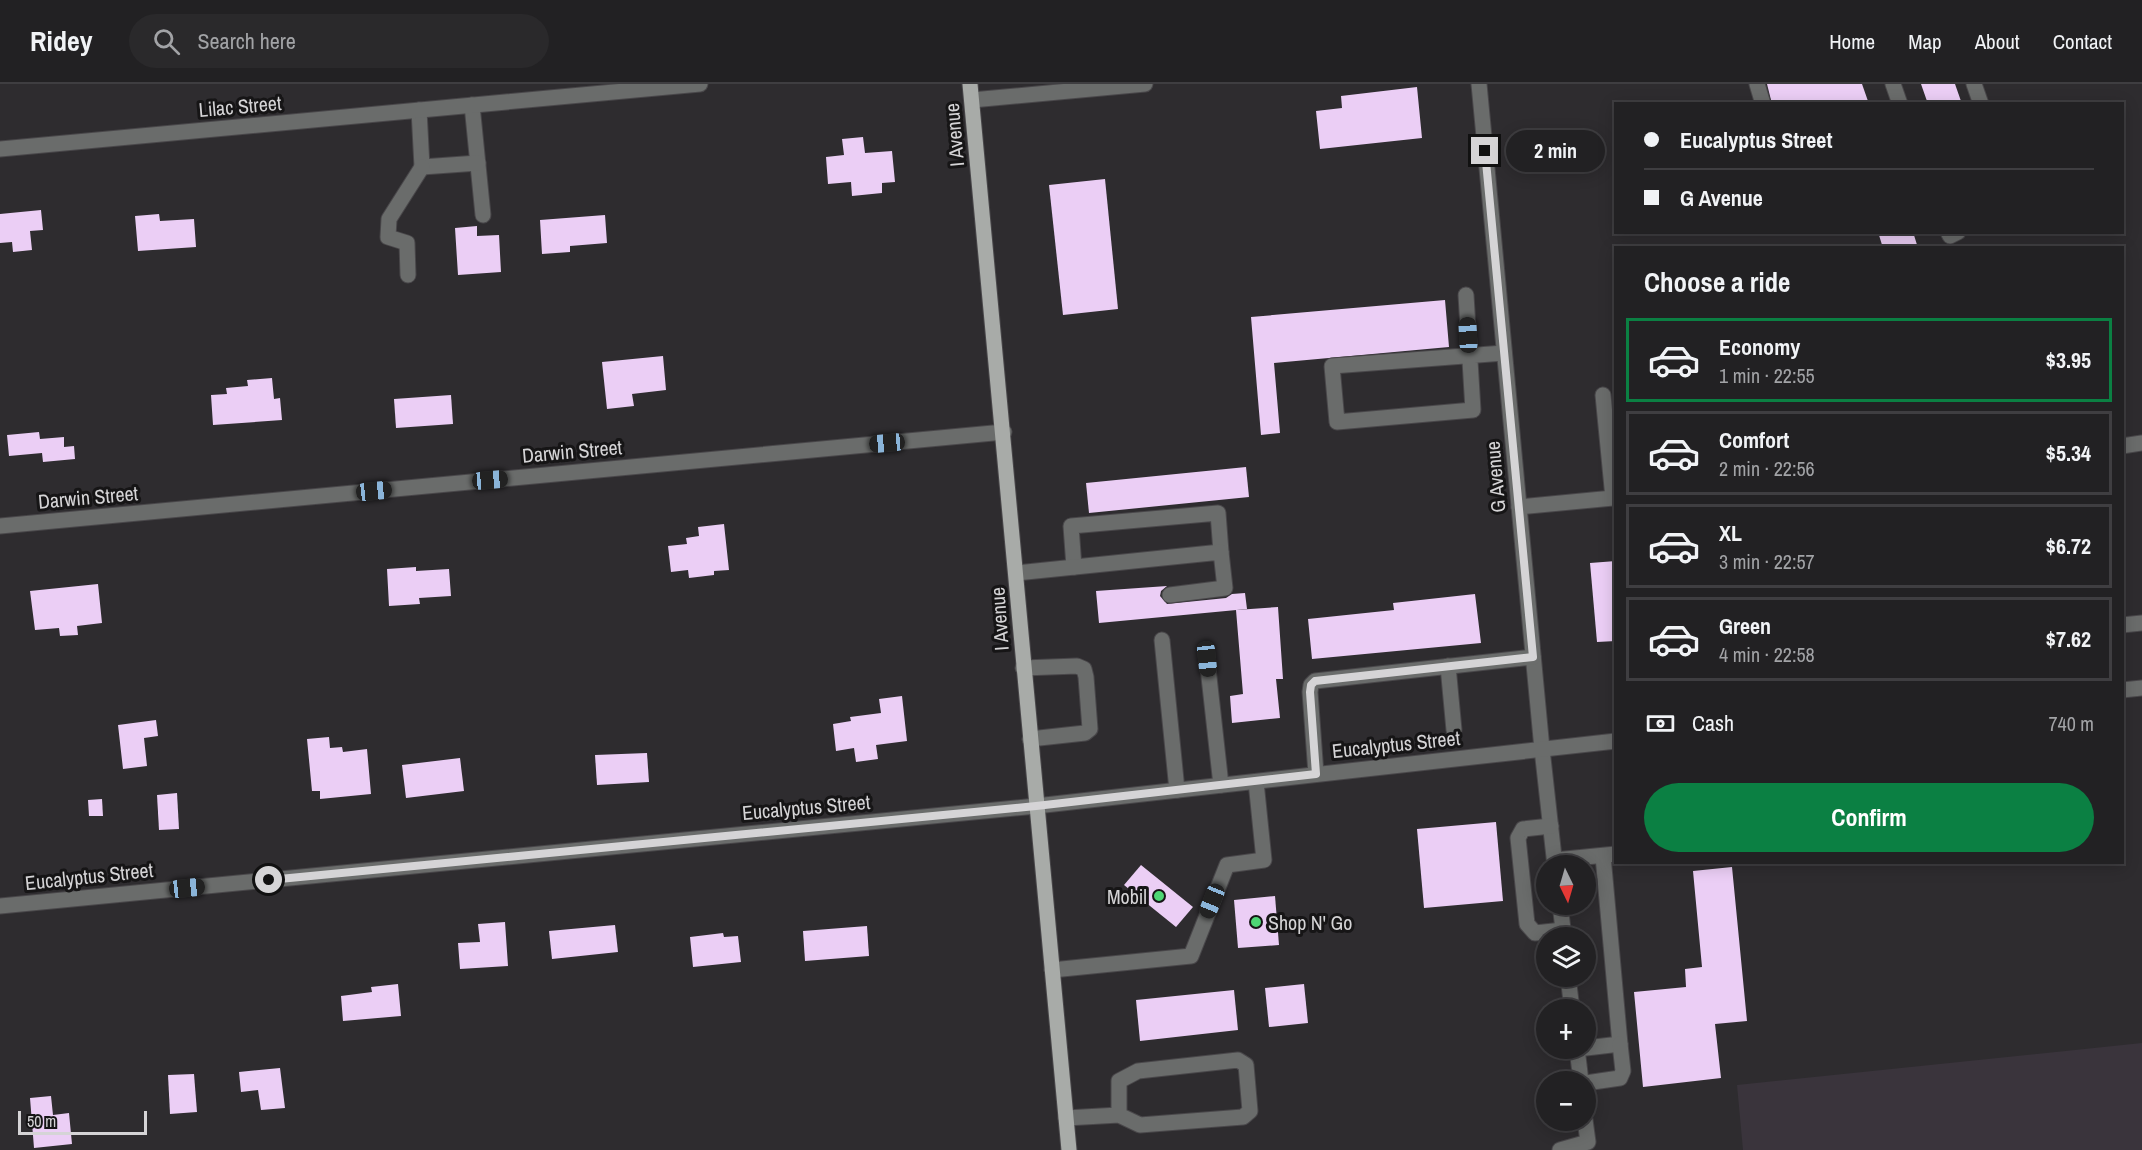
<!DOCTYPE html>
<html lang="en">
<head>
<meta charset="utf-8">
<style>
	body { margin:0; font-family:"Archivo Narrow",sans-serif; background:#2a292b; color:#f1f3f6; height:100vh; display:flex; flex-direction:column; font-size:22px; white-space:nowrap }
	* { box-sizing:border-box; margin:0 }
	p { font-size:20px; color:#a2a3a6 }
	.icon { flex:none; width:33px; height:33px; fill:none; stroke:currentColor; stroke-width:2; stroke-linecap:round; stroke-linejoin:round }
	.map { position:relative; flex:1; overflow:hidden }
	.drawer { position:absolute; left:1614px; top:162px; width:510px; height:618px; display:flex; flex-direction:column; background:#222123; border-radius:0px; box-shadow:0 3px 15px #0003,0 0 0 2px #3f3e41 }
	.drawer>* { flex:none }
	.hud { position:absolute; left:1614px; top:18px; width:510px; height:132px; border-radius:0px; box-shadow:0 3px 15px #0003,0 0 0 2px #3f3e41; display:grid; align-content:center; height:132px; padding:0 30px; background:#222123 }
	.needle { width:39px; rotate:175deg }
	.controls { position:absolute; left:1536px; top:771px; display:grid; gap:12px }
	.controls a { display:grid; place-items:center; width:60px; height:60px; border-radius:50%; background:#222123; box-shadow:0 3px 15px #0003,0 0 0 2px #3f3e41; font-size:30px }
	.scale { position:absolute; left:18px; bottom:15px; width:129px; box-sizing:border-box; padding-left:6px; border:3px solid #d5d4d6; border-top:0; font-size:16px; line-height:21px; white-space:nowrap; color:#d5d4d6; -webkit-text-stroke:4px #161516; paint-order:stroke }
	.end { position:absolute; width:27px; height:27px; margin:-14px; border:8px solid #d5d4d6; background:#111; box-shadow:0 0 0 3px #111 }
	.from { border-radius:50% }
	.bubble { position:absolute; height:42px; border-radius:21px; background:#222123; box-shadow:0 3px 15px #0003,0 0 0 2px #3f3e41; font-size:20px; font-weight:700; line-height:42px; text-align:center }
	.car { position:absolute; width:18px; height:36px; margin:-18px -9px; border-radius:8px; box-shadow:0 0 4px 2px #0007; background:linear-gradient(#222 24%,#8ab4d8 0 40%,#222 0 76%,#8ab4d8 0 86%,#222 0) }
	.hud b { display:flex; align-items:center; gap:21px; height:57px; font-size:22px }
	.hud b+b { border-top:2px solid #3f3e41 }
	.hud i { width:15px; height:15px; background:#f1f3f6 }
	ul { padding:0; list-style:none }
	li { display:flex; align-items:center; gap:18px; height:84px; margin:0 12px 9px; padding:0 18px; border:3px solid #3f3e41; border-radius:0px }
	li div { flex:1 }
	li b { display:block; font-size:22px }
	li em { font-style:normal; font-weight:700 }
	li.on { border-color:#0b8043 }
	li>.icon { width:54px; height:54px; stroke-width:1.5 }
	h2 { padding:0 30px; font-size:27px; line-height:72px }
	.pay { display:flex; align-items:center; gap:15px; height:66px; padding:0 30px; font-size:22px }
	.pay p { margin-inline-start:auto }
	.primary-button { display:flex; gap:12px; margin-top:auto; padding:12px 30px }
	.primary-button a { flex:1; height:69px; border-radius:36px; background:#0b8043; color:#fff; font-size:24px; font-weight:700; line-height:69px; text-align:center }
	header { display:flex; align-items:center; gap:36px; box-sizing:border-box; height:84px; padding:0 30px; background:#222123; border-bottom:2px solid #3f3e41 }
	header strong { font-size:28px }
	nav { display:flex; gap:33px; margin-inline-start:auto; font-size:21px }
	.search { width:420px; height:54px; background:#2a292b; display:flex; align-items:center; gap:15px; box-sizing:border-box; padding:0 21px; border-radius:33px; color:#a2a3a6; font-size:22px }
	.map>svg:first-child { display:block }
	.built { fill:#3a343c }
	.building { fill:#ebcef5 }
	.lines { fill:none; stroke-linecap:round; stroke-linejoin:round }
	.minor-casing { stroke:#49474a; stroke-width:17 }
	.major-casing { stroke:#49474a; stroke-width:17 }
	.minor { stroke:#6a6c6b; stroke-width:15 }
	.major { stroke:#a8aba8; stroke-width:15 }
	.route { stroke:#d5d4d6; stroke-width:8 }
	.poi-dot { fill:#4ed675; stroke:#161516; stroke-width:2 }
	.labels { text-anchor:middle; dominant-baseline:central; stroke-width:6; stroke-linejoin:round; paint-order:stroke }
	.street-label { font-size:20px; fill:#d5d4d6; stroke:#161516 }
	.poi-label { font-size:20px; fill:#d5d4d6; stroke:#161516; text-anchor:end }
</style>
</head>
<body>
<header>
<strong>Ridey</strong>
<div class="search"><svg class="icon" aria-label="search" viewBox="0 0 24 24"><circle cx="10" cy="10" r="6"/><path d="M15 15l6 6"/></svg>Search here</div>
<nav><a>Home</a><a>Map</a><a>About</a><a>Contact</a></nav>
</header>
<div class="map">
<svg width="2142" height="1066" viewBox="0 0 2142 1066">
	<rect width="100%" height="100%" fill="#2e2c2f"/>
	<path class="built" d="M2142 959V1066H1743L1737 1001Z"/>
	<g class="building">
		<path d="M1767 0H1862L1869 20H1772Z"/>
		<path d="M1921 0H1955L1962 20H1928Z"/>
		<path d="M1417 3 1422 54 1320 65 1316 27 1342 24 1341 12Z"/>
		<path d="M863 53 865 69 892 67 895 98 882 99V109L852 112 851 98 828 100 826 73 844 71 842 55Z"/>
		<path d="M1105 95 1118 225 1063 231 1049 101Z"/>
		<path d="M41 126 43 146 30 147 32 166 13 168 12 158 0 159V130Z"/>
		<path d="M159 130 160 137 194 135 196 163 138 167 135 132Z"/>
		<path d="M605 131 607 159 570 162V168L542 170 540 136Z"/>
		<path d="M477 142V152L499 151 501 188 458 191 455 144Z"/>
		<path d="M1878 148H1913L1918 164H1883Z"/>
		<path d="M1445 216 1449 263 1274 279 1280 349 1261 351 1251 233Z"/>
		<path d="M663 272 666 306 632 310 634 322 607 325 602 278Z"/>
		<path d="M272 294 274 315 280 314 282 336 213 341 211 311 227 310 226 304 248 302 247 296Z"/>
		<path d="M451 311 453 340 396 344 394 315Z"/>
		<path d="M39 348 40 355 64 353V363L74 362 75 375 43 378 42 369 9 372 7 351Z"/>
		<path d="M1246 383 1249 413 1089 429 1086 399Z"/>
		<path d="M724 440 729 486 714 487V491L689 494 688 486 671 488 668 462 687 460 686 454 699 452 698 443Z"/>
		<path d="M1616 477V557L1597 558 1590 479Z"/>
		<path d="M416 483V487L449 485 451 512 419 514 420 520 389 522 387 485Z"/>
		<path d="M98 500 102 539 77 542 78 551 60 552 59 544 35 546 30 507Z"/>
		<path d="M1167 502 1161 507 1160 512 1167 520 1226 514 1232 510 1245 509 1247 525 1099 539 1096 507Z"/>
		<path d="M1475 510 1481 559 1312 575 1308 535 1394 526 1393 519Z"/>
		<path d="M1278 523 1283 595H1276L1280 634 1232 639 1230 612 1243 610 1236 526Z"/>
		<path d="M902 612 907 657 876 661 878 675 856 678 854 664 836 667 833 640 851 637 850 633 881 629 879 615Z"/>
		<path d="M156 636 158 652 144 654 147 682 123 685 118 641Z"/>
		<path d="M329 653 330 664 342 663 343 668 367 665 371 710 320 715V707H312L307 655Z"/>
		<path d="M647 669 649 698 597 701 595 671Z"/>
		<path d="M460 674 464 707 406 714 402 681Z"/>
		<path d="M177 709 179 745 159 746 157 711Z"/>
		<path d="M102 715 103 732H89L88 716Z"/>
		<path d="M1496 738 1503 817 1424 824 1417 745Z"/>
		<path d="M1141 781 1193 823 1176 843 1124 801Z"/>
		<path d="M1732 783 1747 937 1715 940 1721 994 1643 1003 1634 908 1686 903 1685 885 1702 883 1693 787Z"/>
		<path d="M1275 812 1279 861 1238 864 1234 816Z"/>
		<path d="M505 838 508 882 460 885 458 859 480 858 478 840Z"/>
		<path d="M615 841 618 868 552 875 549 847Z"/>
		<path d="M867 842 869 872 805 877 803 847Z"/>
		<path d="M723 849 724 853 738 852 741 878 693 883 690 853Z"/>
		<path d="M398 900 401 932 343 937 341 912 372 908 371 903Z"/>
		<path d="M1304 900 1308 939 1269 943 1265 904Z"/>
		<path d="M1234 906 1238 946 1140 957 1136 916Z"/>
		<path d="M280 984 285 1024 261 1026 258 1006 241 1008 239 988Z"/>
		<path d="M194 990 197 1028 170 1030 168 991Z"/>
		<path d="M51 1012 53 1031 69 1029 72 1060 34 1064 30 1014Z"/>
	</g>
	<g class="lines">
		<g class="minor-casing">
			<g id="minor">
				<path d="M1479 0 1542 665 1555 782"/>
				<path d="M1757 0 1763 20"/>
				<path d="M1893 0 1900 20"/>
				<path d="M1974 0 1981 20"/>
				<path d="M972 16 1145 0"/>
				<path d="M472 21 483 131"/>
				<path d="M419 26 422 83 478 79"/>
				<path d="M0 65 700 0"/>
				<path d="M1948 148 1950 152 1958 148"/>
				<path d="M408 191 407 159 388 153 389 135 422 83"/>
				<path d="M1466 211 1473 326 1337 338 1332 282 1504 269"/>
				<path d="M2122 362 2142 359"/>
				<path d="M1519 423 1613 414 1603 311"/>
				<path d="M0 442 1004 348"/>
				<path d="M1074 483 1071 442 1218 429 1221 468"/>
				<path d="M1016 489 1221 468 1225 504 1170 511"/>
				<path d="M2122 541 2142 539"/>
				<path d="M1162 556 1177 706"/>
				<path d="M1207 575 1221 701"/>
				<path d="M1448 582 1454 646"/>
				<path d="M1023 584 1077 582 1084 585 1086 593 1090 645 1085 649 1030 655"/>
				<path d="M2122 606 2142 604"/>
				<path d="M1316 690 1310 608 1311 601 1315 597 1533 573"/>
				<path d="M1551 742 1523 745 1518 754 1527 840 1535 849 1563 846"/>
				<path d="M1555 776 1616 770"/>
				<path d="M1560 820 1564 854"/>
				<path d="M0 822 1036 722 1616 657"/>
				<path d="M1052 886 1191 872 1227 781 1264 776 1256 698"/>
				<path d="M1568 892 1572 926"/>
				<path d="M1577 964 1581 998"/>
				<path d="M1586 964 1620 960 1603 772"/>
				<path d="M1586 999 1620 994 1623 987 1620 960"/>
				<path d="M1066 1034 1119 1031 1140 1041 1243 1033 1250 1027 1246 981 1238 976 1138 987 1119 997V1031"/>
				<path d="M1560 1066 1588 1058 1585 1036"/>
			</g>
		</g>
		<g class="major-casing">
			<path id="major" d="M970 0 1069 1066"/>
		</g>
		<use href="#minor" class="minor"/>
		<use href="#major" class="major"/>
	</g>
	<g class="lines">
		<path class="route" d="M269 796 1036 722 1316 690 1310 608 1311 601 1315 597 1533 573 1485 67"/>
	</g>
	<g class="poi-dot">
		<circle cx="1159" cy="812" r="6"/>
		<circle cx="1256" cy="838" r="6"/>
	</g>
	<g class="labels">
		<g class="street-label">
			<text transform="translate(240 22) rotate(-5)">Lilac Street</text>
			<text transform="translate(954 51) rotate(-95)">I Avenue</text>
			<text transform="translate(572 367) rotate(-5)">Darwin Street</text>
			<text transform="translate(1495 393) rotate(-95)">G Avenue</text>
			<text transform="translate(88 413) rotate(-5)">Darwin Street</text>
			<text transform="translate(999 535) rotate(-94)">I Avenue</text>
			<text transform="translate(1396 660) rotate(-6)">Eucalyptus Street</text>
			<text transform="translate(806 723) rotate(-5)">Eucalyptus Street</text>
			<text transform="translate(89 792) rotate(-6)">Eucalyptus Street</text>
		</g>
		<g class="poi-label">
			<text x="1147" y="812">Mobil</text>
			<text x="1268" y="838" text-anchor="start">Shop N' Go</text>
		</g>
	</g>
</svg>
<div class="controls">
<a><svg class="needle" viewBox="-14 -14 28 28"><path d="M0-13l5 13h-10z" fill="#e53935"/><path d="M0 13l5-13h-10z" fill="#a2a3a6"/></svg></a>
<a><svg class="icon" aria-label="layers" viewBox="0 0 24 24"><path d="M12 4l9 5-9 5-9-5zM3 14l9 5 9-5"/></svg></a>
<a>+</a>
<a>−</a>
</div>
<div class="scale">50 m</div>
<i class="end from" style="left:269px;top:796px"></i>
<i class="end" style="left:1485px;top:67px"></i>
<div class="bubble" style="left:1506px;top:46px;width:99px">2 min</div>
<i class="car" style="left:1468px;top:251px;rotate:357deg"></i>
<i class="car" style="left:887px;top:359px;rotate:265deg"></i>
<i class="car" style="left:490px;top:396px;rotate:85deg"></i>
<i class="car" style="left:374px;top:407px;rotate:84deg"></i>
<i class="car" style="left:1207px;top:575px;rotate:174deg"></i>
<i class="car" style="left:187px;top:804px;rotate:84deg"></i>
<i class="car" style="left:1212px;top:817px;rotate:202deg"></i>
<div class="hud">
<b><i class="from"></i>Eucalyptus Street</b>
<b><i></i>G Avenue</b>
</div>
<section class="drawer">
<h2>Choose a ride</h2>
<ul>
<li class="on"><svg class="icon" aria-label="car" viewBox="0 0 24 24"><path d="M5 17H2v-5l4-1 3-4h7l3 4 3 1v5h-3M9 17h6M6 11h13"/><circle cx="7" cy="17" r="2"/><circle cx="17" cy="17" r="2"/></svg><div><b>Economy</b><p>1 min · 22:55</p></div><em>$3.95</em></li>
<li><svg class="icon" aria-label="car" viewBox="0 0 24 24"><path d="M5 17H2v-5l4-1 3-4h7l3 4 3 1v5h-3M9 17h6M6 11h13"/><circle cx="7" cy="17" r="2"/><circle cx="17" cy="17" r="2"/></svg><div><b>Comfort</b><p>2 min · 22:56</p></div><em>$5.34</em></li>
<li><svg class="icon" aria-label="car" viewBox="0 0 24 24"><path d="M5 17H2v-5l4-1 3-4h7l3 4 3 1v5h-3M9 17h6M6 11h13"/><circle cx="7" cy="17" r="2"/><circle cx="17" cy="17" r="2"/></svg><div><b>XL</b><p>3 min · 22:57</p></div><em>$6.72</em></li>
<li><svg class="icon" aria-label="car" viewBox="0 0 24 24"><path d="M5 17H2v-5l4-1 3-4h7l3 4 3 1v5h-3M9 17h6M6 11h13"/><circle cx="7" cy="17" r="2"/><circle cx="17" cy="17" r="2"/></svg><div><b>Green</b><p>4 min · 22:58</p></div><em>$7.62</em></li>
</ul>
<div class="pay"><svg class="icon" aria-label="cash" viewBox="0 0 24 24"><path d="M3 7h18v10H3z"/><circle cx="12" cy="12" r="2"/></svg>Cash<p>740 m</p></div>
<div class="primary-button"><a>Confirm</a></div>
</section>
</div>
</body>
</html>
